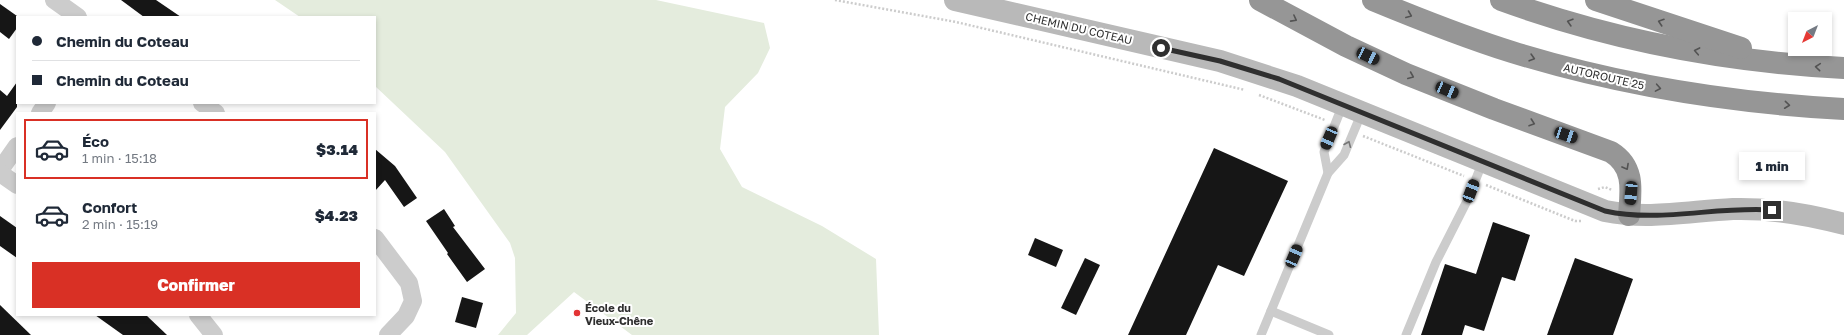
<!DOCTYPE html>
<html lang="fr">
<head>
<meta charset="utf-8">
<style>
	body { margin:0; font-family:"Golos Text",sans-serif; background:#f6f6f7; color:#1f2937; height:100vh; display:flex; flex-direction:column; font-size:15px; white-space:nowrap }
	* { box-sizing:border-box; margin:0 }
	p { font-size:13px; color:#747a83 }
	.icon { flex:none; width:22px; height:22px; fill:none; stroke:currentColor; stroke-width:2; stroke-linecap:round; stroke-linejoin:round }
	.map { position:relative; flex:1; overflow:hidden }
	.sheet { position:absolute; left:16px; top:112px; width:360px; height:204px; display:flex; flex-direction:column; background:#fff; border-radius:0px; box-shadow:0 2px 6px #0003 }
	.sheet>* { flex:none }
	.top-card { position:absolute; left:16px; top:16px; width:360px; height:88px; border-radius:0px; box-shadow:0 2px 6px #0003; display:grid; align-content:center; height:88px; padding:0 16px; background:#fff }
	.needle { width:26px; rotate:222deg }
	.buttons { position:absolute; left:1788px; top:12px; display:grid; gap:8px }
	.buttons a { display:grid; place-items:center; width:44px; height:44px; border-radius:0px; background:#fff; box-shadow:0 2px 6px #0003; font-size:20px }
	.end { position:absolute; width:18px; height:18px; margin:-9px; border:5px solid #2f2f2f; background:#fff; box-shadow:0 0 0 2px #fff }
	.from { border-radius:50% }
	.bubble { position:absolute; height:28px; border-radius:0px; background:#fff; box-shadow:0 2px 6px #0003; font-size:13px; font-weight:800; line-height:28px; text-align:center }
	.car { position:absolute; width:12px; height:24px; margin:-12px -6px; border-radius:5px; box-shadow:0 0 3px 1px #0007; background:linear-gradient(#222 24%,#8ab4d8 0 40%,#222 0 76%,#8ab4d8 0 86%,#222 0) }
	.top-card b { display:flex; align-items:center; gap:14px; height:38px; font-size:15px }
	.top-card b+b { border-top:1px solid #e0e1e3 }
	.top-card i { width:10px; height:10px; background:#1f2937 }
	ul { padding:7px 0 0; list-style:none }
	li { display:flex; align-items:center; gap:12px; height:60px; margin:0 8px 6px; padding:0 8px; border:2px solid transparent; border-radius:0px }
	li div { flex:1 }
	li b { display:block; font-size:15px }
	li em { font-style:normal; font-weight:800 }
	li.on { border-color:#d93025 }
	li>.icon { width:36px; height:36px; stroke-width:1.5 }
	.button { display:flex; gap:8px; margin-top:auto; padding:8px 16px }
	.button a { flex:1; height:46px; border-radius:0px; background:#d93025; color:#fff; font-size:16px; font-weight:800; line-height:46px; text-align:center }
	.map>svg:first-child { display:block }
	.green { fill:#e4ecdd }
	.building { fill:#161616 }
	.lines { fill:none; stroke-linecap:round; stroke-linejoin:round }
	.path { stroke:#ccc; stroke-width:2.5; stroke-dasharray:2 2; stroke-linecap:butt }
	.lane { stroke:#ccc; stroke-width:9 }
	.street { stroke:#ccc; stroke-width:18 }
	.secondary { stroke:#b9b9b9; stroke-width:22 }
	.highway { stroke:#969696; stroke-width:22 }
	.oneway { stroke:#535353 }
	.oneway2 { stroke:#767676 }
	.route { stroke:#2f2f2f; stroke-width:5 }
	.poi-dot { fill:#e33435; stroke:#fff; stroke-width:1.5 }
	.labels { text-anchor:middle; dominant-baseline:central; stroke-width:4; stroke-linejoin:round; paint-order:stroke }
	.street-label { font-size:11px; fill:#2f2f2f; stroke:#fff }
	.poi-label { font-size:11px; font-weight:bold; fill:#2f2f2f; stroke:#fff; text-anchor:start }
</style>
</head>
<body>
<div class="map">
<svg width="1844" height="335" viewBox="0 0 1844 335">
	<rect width="100%" height="100%" fill="#fff"/>
	<path class="green" d="M275 0H656L764 23 770 48 758 73 725 107 720 149 742 187 822 226 876 259 879 335H632L574 292 527 335H498L516 313 515 258 510 243 445 152 375 86V17H300Z"/>
	<g class="building">
		<path d="M121 0H156L181 17H144Z"/>
		<path d="M0 4 17 16V28L9 39 0 32Z"/>
		<path d="M17 82V107L0 130V90L7 96Z"/>
		<path d="M1214 148 1288 181 1244 276 1218 265 1186 335H1128Z"/>
		<path d="M375 149 395 166 417 198 404 207 385 180 375 191Z"/>
		<path d="M444 209 455 226 453 227 485 269 467 282 447 254 448 253 426 221Z"/>
		<path d="M0 216 17 228V258L0 246Z"/>
		<path d="M1493 222 1530 235 1515 281 1502 277 1484 331 1465 325 1462 335H1421L1445 264 1476 274Z"/>
		<path d="M1035 238 1063 250 1056 267 1028 255Z"/>
		<path d="M1085 258 1100 265 1076 315 1061 308Z"/>
		<path d="M1575 258 1633 279 1613 335H1547Z"/>
		<path d="M462 297 483 303 476 328 455 322Z"/>
		<path d="M0 305 31 335H0Z"/>
		<path d="M95 315H146L167 335H123Z"/>
	</g>
	<g class="lines">
		<g class="path">
			<path d="M835 0 956 22 1245 90"/>
			<path d="M1259 95 1325 120"/>
			<path d="M1363 136 1464 176"/>
			<path d="M1486 185 1575 221H1581"/>
			<path d="M1598 189 1605 187 1612 190"/>
		</g>
		<g class="lane">
			<path d="M1328 173 1324 152 1343 104"/>
			<path d="M1271 311 1329 335"/>
			<path d="M1261 335 1328 173 1344 155 1362 112"/>
			<path d="M1406 335 1436 262 1468 199 1483 161"/>
		</g>
		<g class="street">
			<path d="M54 0 78 17"/>
			<path d="M202 103 216 113"/>
			<path d="M40 113 47 103"/>
			<path d="M0 170 17 146"/>
			<path d="M0 173 17 185"/>
			<path d="M375 238 409 283 413 301 406 316 388 335"/>
			<path d="M198 315 214 335"/>
		</g>
		<path class="secondary" d="M955 0 1220 61 1297 86 1605 211C1648 220 1690 211 1733 209 1771 208 1807 214 1844 224"/>
		<g class="highway">
			<path d="M1260 0 1346 46 1406 74 1494 109 1611 152C1635 167 1631 190 1629 215"/>
			<path d="M1373 0C1419 19 1464 37 1512 52 1619 85 1731 103 1844 109"/>
			<path d="M1501 0C1611 40 1728 62 1844 68"/>
			<path d="M1596 0 1741 48"/>
		</g>
	</g>
	<defs><path id="oneway-chevron" d="M-2-3.5L2.5 0L-2 3.5" fill="none" stroke-width="1.6" stroke-linecap="round" stroke-linejoin="round"/></defs>
	<g class="oneway">
		<use href="#oneway-chevron" transform="translate(1409 15) rotate(22)"/>
		<use href="#oneway-chevron" transform="translate(1294 19) rotate(28)"/>
		<use href="#oneway-chevron" transform="translate(1570 22) rotate(-164)"/>
		<use href="#oneway-chevron" transform="translate(1661 22) rotate(-162)"/>
		<use href="#oneway-chevron" transform="translate(1697 51) rotate(-169)"/>
		<use href="#oneway-chevron" transform="translate(1532 58) rotate(16)"/>
		<use href="#oneway-chevron" transform="translate(1818 67) rotate(-175)"/>
		<use href="#oneway-chevron" transform="translate(1411 76) rotate(23)"/>
		<use href="#oneway-chevron" transform="translate(1658 88) rotate(10)"/>
		<use href="#oneway-chevron" transform="translate(1787 105) rotate(6)"/>
		<use href="#oneway-chevron" transform="translate(1532 123) rotate(19)"/>
		<use href="#oneway-chevron" transform="translate(1626 167) rotate(61)"/>
	</g>
	<use class="oneway2" href="#oneway-chevron" transform="translate(1348 144) rotate(-67)"/>
	<g class="lines">
		<path class="route" d="M1161 48 1220 61 1279 79 1605 211C1660 223 1716 206 1772 210"/>
	</g>
	<circle class="poi-dot" cx="577" cy="313" r="4"/>
	<g class="labels">
		<g class="street-label">
			<text transform="translate(1079 28) rotate(13)">CHEMIN DU COTEAU</text>
			<text transform="translate(1604 76) rotate(13)">AUTOROUTE 25</text>
		</g>
		<g class="poi-label">
			<text x="585" y="307">École du<tspan x="585" dy="13">Vieux-Chêne</tspan></text>
		</g>
	</g>
</svg>
<div class="buttons">
<a><svg class="needle" viewBox="-14 -14 28 28"><path d="M0-13l5 13h-10z" fill="#e53935"/><path d="M0 13l5-13h-10z" fill="#747a83"/></svg></a>
</div>
<i class="end from" style="left:1161px;top:48px"></i>
<i class="end" style="left:1772px;top:210px"></i>
<div class="bubble" style="left:1739px;top:152px;width:66px">1 min</div>
<i class="car" style="left:1368px;top:56px;rotate:115deg"></i>
<i class="car" style="left:1447px;top:90px;rotate:113deg"></i>
<i class="car" style="left:1566px;top:135px;rotate:109deg"></i>
<i class="car" style="left:1329px;top:138px;rotate:203deg"></i>
<i class="car" style="left:1471px;top:191px;rotate:21deg"></i>
<i class="car" style="left:1631px;top:193px;rotate:185deg"></i>
<i class="car" style="left:1294px;top:256px;rotate:23deg"></i>
<div class="top-card">
<b><i class="from"></i>Chemin du Coteau</b>
<b><i></i>Chemin du Coteau</b>
</div>
<section class="sheet">
<ul>
<li class="on"><svg class="icon" aria-label="car" viewBox="0 0 24 24"><path d="M5 17H2v-5l4-1 3-4h7l3 4 3 1v5h-3M9 17h6M6 11h13"/><circle cx="7" cy="17" r="2"/><circle cx="17" cy="17" r="2"/></svg><div><b>Éco</b><p>1 min · 15:18</p></div><em>$3.14</em></li>
<li><svg class="icon" aria-label="car" viewBox="0 0 24 24"><path d="M5 17H2v-5l4-1 3-4h7l3 4 3 1v5h-3M9 17h6M6 11h13"/><circle cx="7" cy="17" r="2"/><circle cx="17" cy="17" r="2"/></svg><div><b>Confort</b><p>2 min · 15:19</p></div><em>$4.23</em></li>
</ul>
<div class="button"><a>Confirmer</a></div>
</section>
</div>
</body>
</html>
